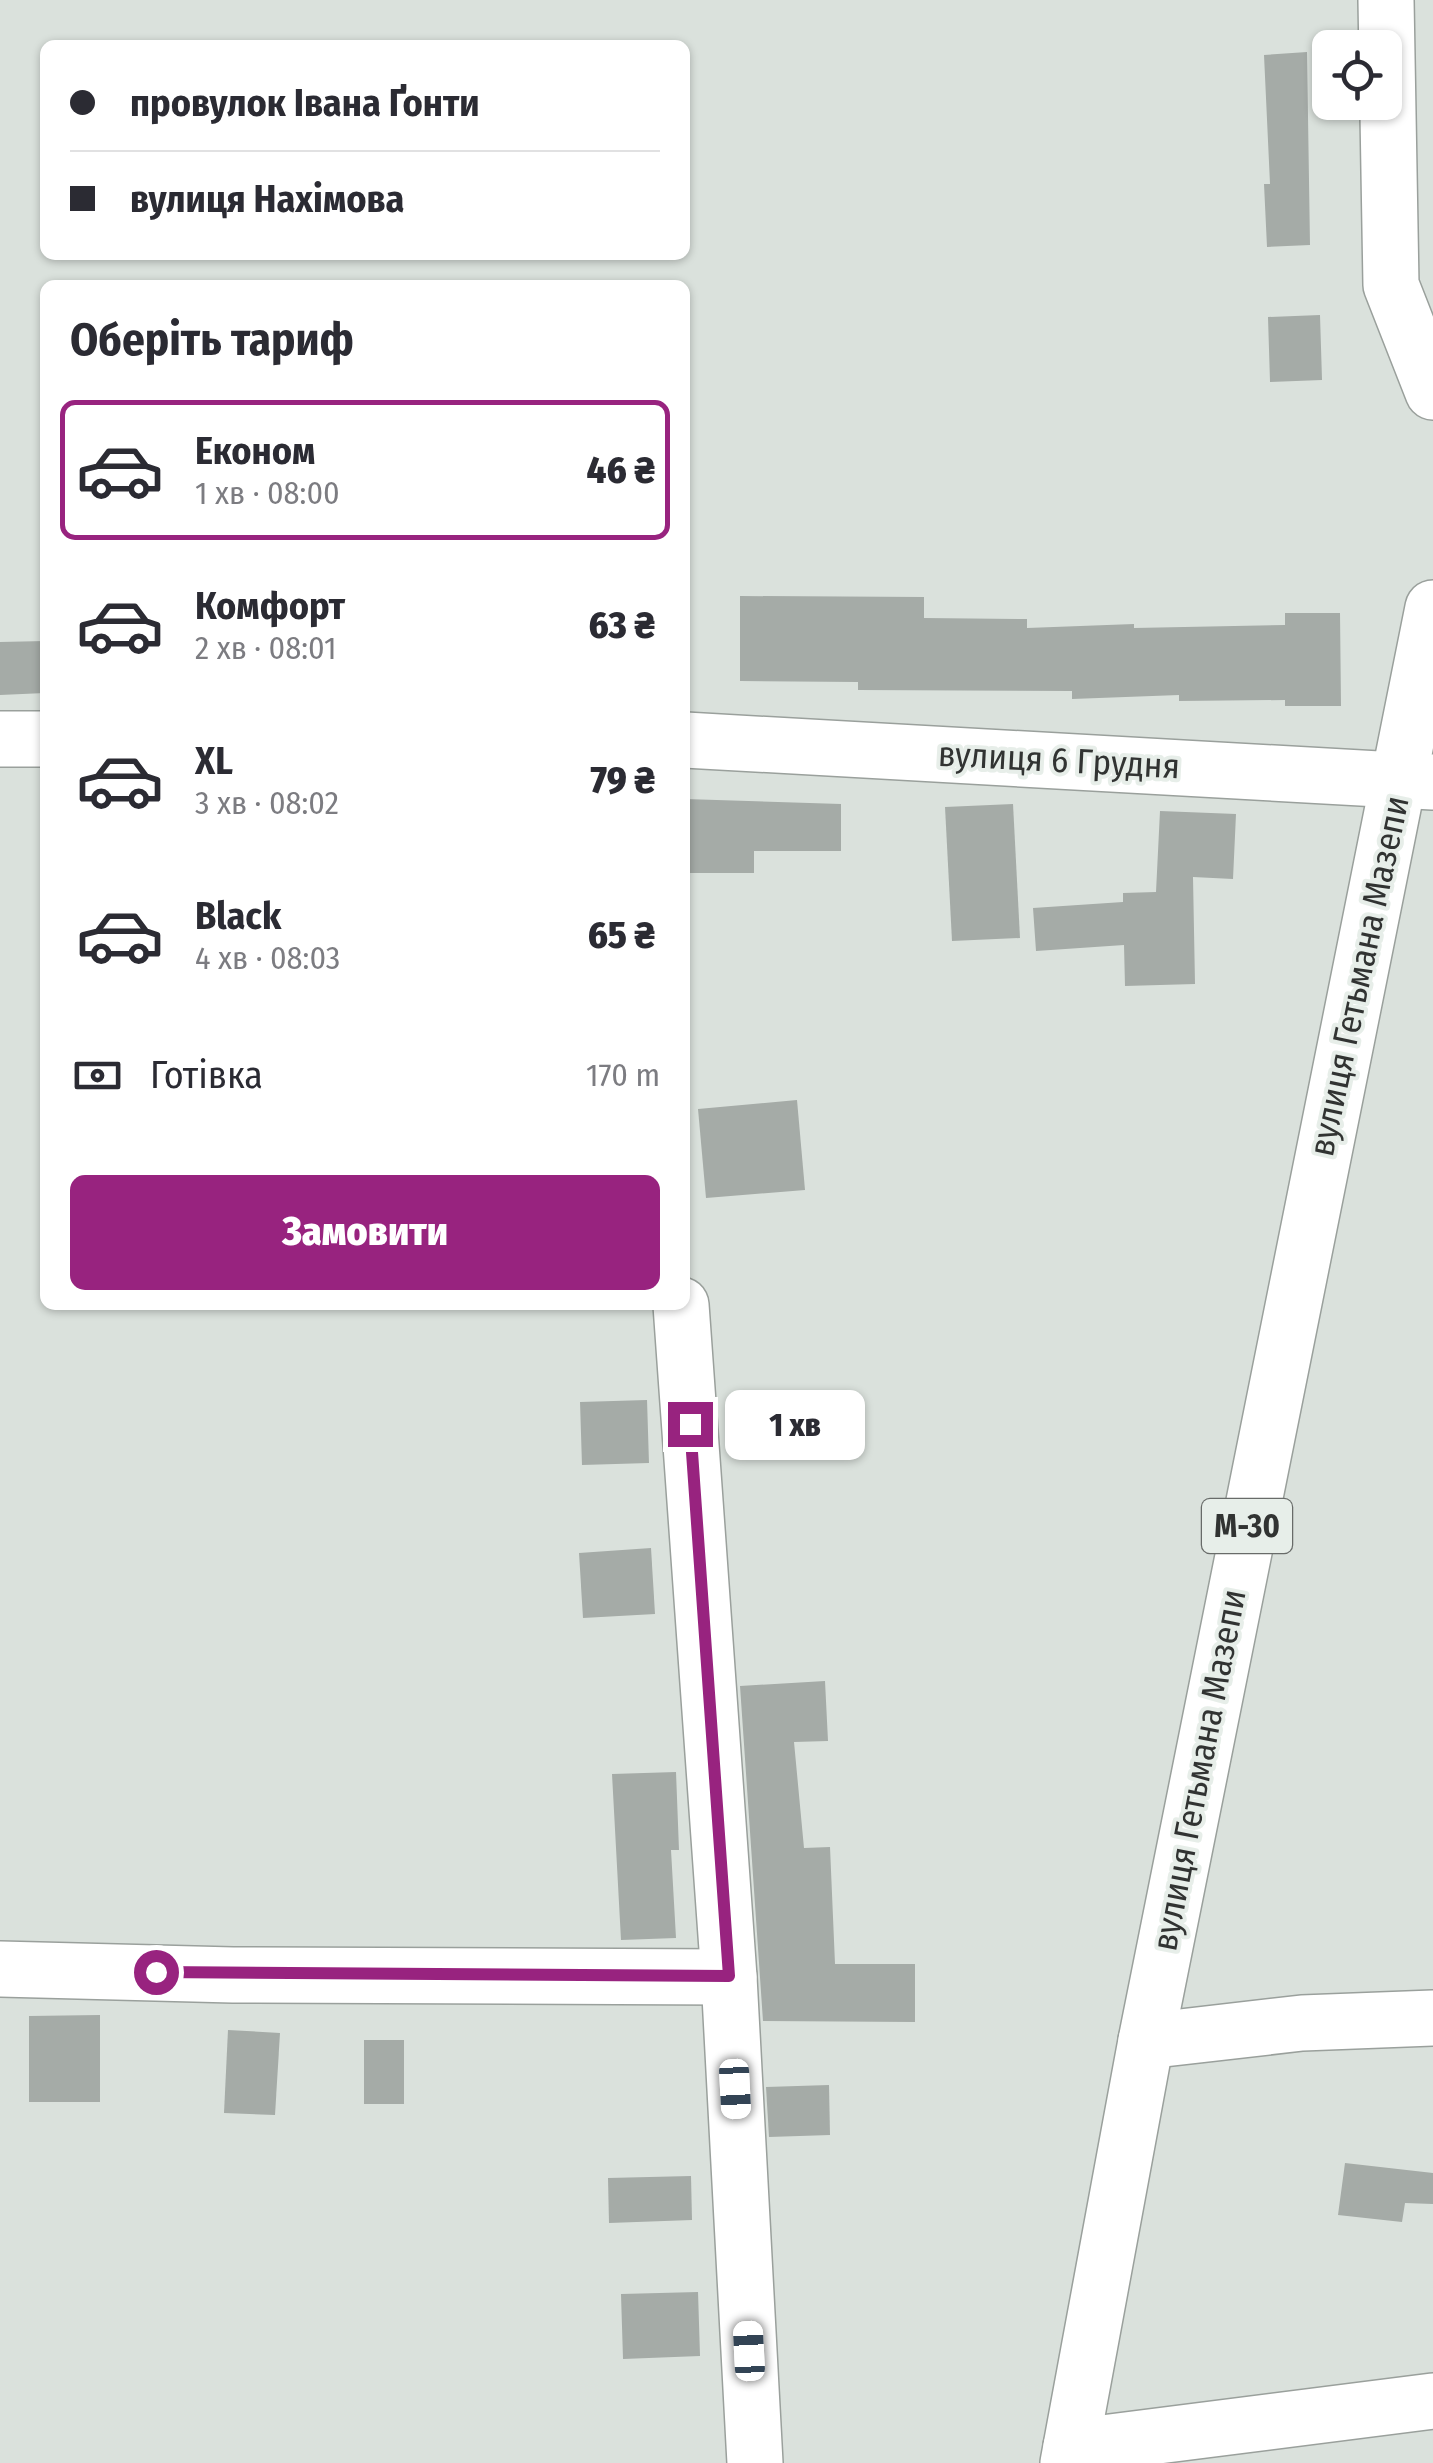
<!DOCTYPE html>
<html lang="uk">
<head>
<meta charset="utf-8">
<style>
	body { margin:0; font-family:"Fira Sans Condensed",sans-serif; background:#f7f7f7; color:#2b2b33; height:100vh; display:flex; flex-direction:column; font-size:38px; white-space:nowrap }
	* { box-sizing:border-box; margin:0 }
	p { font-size:32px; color:#7c7c81 }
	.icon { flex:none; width:55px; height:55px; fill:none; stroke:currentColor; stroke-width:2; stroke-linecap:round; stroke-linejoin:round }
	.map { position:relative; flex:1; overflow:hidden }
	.sheet { position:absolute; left:40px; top:280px; width:650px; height:1030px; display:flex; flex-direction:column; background:#fff; border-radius:15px; box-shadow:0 2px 8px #0004 }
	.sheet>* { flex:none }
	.banner { position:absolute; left:40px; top:40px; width:650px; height:220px; border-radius:15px; box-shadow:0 2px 8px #0004; display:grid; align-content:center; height:220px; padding:0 30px; background:#fff }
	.buttons { position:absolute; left:1312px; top:30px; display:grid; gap:20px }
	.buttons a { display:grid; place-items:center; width:90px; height:90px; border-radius:15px; background:#fff; box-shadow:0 2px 8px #0004; font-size:50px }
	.end { position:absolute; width:45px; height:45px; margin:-22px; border:12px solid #98237f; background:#fff; box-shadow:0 0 0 5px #fff }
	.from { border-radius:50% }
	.bubble { position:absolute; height:70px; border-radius:15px; background:#fff; box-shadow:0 2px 8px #0004; font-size:32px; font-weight:800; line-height:70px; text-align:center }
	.car { position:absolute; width:30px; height:60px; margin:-30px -15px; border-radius:12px; box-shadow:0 0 8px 2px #0007; background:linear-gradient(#fff 24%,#345 0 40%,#fff 0 76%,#345 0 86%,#fff 0) }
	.banner b { display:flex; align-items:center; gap:35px; height:95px; font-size:38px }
	.banner b+b { border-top:2px solid #e1e1e2 }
	.banner i { width:25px; height:25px; background:#2b2b33 }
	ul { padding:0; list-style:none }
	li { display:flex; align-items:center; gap:30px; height:140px; margin:0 20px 15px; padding:0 10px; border:5px solid transparent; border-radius:15px }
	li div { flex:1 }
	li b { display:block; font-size:38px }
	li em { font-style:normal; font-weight:800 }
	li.active { border-color:#98237f }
	li>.icon { width:90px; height:90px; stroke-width:1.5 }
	h2 { padding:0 30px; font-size:45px; line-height:120px }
	.pay { display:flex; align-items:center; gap:25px; height:110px; padding:0 30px; font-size:38px }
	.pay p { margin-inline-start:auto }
	.button { display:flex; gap:20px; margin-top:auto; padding:20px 30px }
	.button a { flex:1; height:115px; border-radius:15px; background:#98237f; color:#fff; font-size:40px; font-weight:800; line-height:115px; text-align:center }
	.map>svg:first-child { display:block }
	.building { fill:#a5aba7 }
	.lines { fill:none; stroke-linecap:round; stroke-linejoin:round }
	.minor-casing { stroke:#9aa09c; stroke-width:58 }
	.highway-casing { stroke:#9aa09c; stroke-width:58 }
	.minor { stroke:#fff; stroke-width:55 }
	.highway { stroke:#fff; stroke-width:55 }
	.route { stroke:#98237f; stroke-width:12 }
	.labels { text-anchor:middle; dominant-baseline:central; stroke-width:8; stroke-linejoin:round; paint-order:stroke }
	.shield { fill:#e7eee9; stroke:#686b69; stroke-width:2.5 }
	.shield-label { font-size:32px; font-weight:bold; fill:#313332 }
	.street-label { font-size:35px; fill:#313332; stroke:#e7eee9 }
</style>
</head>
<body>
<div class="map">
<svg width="1433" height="2463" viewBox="0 0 1433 2463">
	<rect width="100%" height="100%" fill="#dae1dc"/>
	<g class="building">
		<path d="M1307 52 1310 245 1267 247 1264 184H1270L1264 55Z"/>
		<path d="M1320 315 1322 380 1270 382 1268 317Z"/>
		<path d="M740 596 924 597V618L1027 619V628L1134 624V628L1285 625V613H1340L1341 706H1285V700L1179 701V695L1072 699V691L858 690V682L740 681Z"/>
		<path d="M45 641V693L0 695V642Z"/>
		<path d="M685 799 841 804V851H754V873H685Z"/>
		<path d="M1013 804 1020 938 952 941 945 807Z"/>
		<path d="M1160 811 1236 814 1233 879 1193 877 1195 984 1125 986 1124 945 1036 951 1033 908 1123 902V893L1156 892Z"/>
		<path d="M797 1100 805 1190 706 1198 698 1109Z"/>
		<path d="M647 1400 649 1463 582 1465 580 1402Z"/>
		<path d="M651 1548 655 1614 583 1618 579 1553Z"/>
		<path d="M825 1681 828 1741 794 1742 804 1848 830 1847 835 1964H915V2022L763 2021 740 1686Z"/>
		<path d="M676 1772 679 1850H671L676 1938 621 1940 612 1774Z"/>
		<path d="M100 2015V2102H29V2016Z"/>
		<path d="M228 2030 280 2033 275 2115 224 2113Z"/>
		<rect x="364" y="2040" width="40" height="64"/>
		<path d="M829 2085 830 2135 769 2137 766 2087Z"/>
		<path d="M1345 2163 1433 2173V2204L1405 2203 1402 2222 1338 2215Z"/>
		<path d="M691 2176 692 2220 609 2223 608 2178Z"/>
		<path d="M698 2292 700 2356 623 2359 621 2294Z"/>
	</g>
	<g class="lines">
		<g class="minor-casing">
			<g id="minor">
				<path d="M1386 0 1391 285 1433 392"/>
				<path d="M0 739H45"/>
				<path d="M685 740 1433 782"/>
				<path d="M681 1305 729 1977 755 2463"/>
				<path d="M0 1969 233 1975 729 1977"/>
				<path d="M1146 2041 1302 2023 1433 2018"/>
				<path d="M1071 2447 1433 2401"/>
			</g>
		</g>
		<g class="highway-casing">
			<path id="highway" d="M1068 2463 1146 2041 1433 608"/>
		</g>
		<use href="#minor" class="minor"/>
		<use href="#highway" class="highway"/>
	</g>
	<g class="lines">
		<path class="route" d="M156 1972 729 1976 690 1424"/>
	</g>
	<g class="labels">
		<rect class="shield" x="1202" y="1499" width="90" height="54" rx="8"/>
		<g class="shield-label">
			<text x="1247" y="1526">М-30</text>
		</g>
		<g class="street-label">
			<text transform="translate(1059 760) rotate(3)">вулиця 6 Грудня</text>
			<text transform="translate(1359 976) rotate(-78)">вулиця Гетьмана Мазепи</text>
			<text transform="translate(1199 1770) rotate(-79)">вулиця Гетьмана Мазепи</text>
		</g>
	</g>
</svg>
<div class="buttons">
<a><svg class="icon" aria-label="locate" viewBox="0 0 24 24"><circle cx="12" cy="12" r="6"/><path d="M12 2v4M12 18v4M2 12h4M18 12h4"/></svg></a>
</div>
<i class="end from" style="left:156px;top:1972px"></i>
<i class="end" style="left:690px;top:1424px"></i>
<div class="bubble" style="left:725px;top:1390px;width:140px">1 хв</div>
<i class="car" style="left:735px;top:2089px;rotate:177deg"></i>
<i class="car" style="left:749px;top:2351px;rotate:357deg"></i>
<div class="banner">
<b><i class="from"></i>провулок Івана Ґонти</b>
<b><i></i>вулиця Нахімова</b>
</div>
<section class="sheet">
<h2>Оберіть тариф</h2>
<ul>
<li class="active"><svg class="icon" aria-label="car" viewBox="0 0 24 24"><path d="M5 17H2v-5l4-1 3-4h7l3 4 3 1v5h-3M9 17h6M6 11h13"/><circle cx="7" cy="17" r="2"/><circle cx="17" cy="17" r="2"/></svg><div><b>Економ</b><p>1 хв · 08:00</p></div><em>46 ₴</em></li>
<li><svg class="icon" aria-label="car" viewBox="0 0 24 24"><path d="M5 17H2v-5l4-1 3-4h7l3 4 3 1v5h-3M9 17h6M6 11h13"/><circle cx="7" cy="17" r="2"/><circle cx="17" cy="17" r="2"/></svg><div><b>Комфорт</b><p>2 хв · 08:01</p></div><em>63 ₴</em></li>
<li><svg class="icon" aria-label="car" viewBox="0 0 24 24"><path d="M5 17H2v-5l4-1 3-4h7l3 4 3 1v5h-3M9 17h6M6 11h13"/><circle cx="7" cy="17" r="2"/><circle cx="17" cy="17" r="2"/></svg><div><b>XL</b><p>3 хв · 08:02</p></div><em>79 ₴</em></li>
<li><svg class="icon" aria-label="car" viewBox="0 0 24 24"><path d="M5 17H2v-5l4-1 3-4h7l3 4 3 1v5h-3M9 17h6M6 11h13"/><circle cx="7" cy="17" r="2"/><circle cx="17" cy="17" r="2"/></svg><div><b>Black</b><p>4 хв · 08:03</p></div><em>65 ₴</em></li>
</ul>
<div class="pay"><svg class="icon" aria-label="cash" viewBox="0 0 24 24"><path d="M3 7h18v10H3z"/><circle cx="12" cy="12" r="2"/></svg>Готівка<p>170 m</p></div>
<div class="button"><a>Замовити</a></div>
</section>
</div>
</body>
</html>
